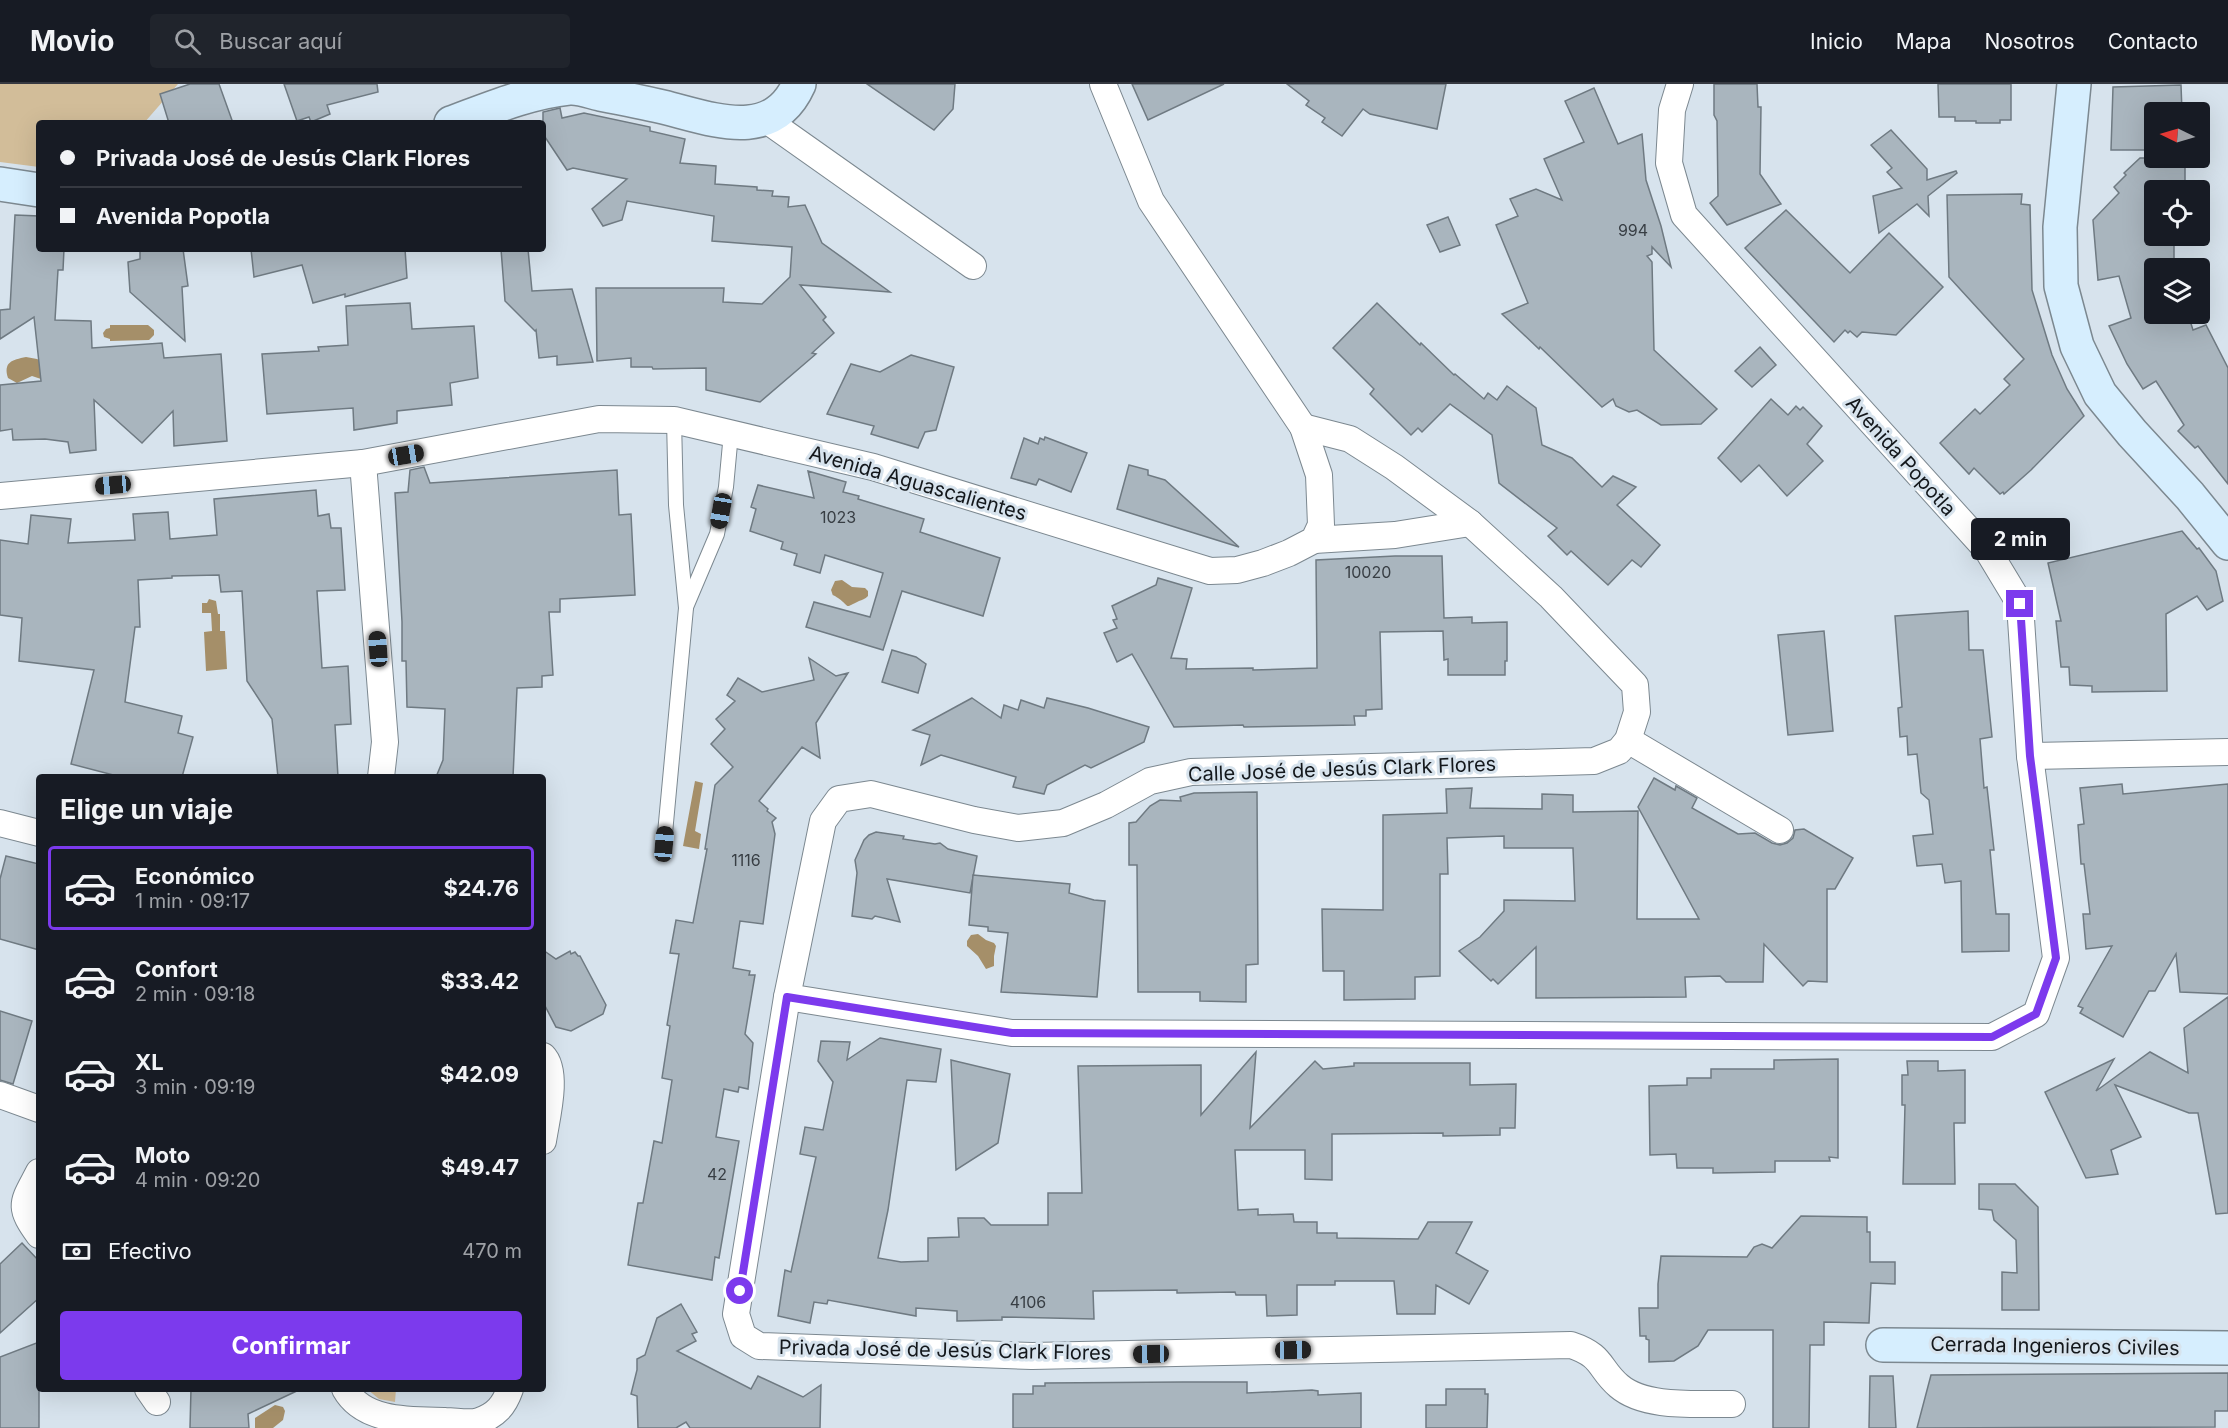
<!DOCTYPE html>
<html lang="es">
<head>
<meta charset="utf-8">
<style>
	body { margin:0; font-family:Inter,sans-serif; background:#20242c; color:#f1f3f6; height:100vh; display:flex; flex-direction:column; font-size:22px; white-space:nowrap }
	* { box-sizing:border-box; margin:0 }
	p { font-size:20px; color:#9ea1a6 }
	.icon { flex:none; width:33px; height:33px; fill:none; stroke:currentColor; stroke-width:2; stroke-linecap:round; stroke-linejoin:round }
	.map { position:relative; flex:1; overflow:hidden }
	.side { position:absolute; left:36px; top:690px; width:510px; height:618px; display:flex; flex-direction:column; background:#171b24; border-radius:6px; box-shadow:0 6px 24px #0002 }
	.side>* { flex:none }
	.top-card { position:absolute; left:36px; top:36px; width:510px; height:132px; border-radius:6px; box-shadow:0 6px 24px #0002; display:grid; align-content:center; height:132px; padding:0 24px; background:#171b24 }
	.needle { width:39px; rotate:275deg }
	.controls { position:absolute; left:2144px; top:18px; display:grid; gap:12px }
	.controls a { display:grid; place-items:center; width:66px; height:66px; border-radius:6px; background:#171b24; box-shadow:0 6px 24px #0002; font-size:30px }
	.end { position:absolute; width:27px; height:27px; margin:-14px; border:8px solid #7c3aed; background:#fff; box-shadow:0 0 0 3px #fff }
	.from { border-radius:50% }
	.bubble { position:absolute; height:42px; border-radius:6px; background:#171b24; box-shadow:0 6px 24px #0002; font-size:20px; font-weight:700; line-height:42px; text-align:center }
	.car { position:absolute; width:18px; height:36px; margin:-18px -9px; border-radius:8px; box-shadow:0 0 4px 2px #0007; background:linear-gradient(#222 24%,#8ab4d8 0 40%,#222 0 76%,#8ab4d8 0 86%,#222 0) }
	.top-card b { display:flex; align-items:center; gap:21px; height:57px; font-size:22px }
	.top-card b+b { border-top:2px solid #363941 }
	.top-card i { width:15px; height:15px; background:#f1f3f6 }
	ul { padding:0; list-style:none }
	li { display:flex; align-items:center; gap:18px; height:84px; margin:0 12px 9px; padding:0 12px; border:3px solid transparent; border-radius:6px }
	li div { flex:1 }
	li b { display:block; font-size:22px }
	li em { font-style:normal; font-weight:700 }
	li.on { border-color:#7c3aed }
	li>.icon { width:54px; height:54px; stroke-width:1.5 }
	h2 { padding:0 24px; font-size:27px; line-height:72px }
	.pay { display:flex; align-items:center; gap:15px; height:66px; padding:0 24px; font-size:22px }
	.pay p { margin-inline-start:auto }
	.action { display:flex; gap:12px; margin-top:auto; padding:12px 24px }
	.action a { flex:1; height:69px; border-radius:6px; background:#7c3aed; color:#fff; font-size:24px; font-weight:700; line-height:69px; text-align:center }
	header { display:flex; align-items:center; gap:36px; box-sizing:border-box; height:84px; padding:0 30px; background:#171b24; border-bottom:2px solid #363941 }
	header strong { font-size:28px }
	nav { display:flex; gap:33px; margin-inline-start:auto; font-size:21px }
	.search { width:420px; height:54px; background:#20242c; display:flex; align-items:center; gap:15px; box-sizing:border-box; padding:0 21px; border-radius:6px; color:#9ea1a6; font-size:22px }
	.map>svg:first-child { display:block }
	.green { fill:#d2bd99 }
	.water { fill:#a58f69 }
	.building { fill:#a9b5be; stroke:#6f7a82; stroke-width:1.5 }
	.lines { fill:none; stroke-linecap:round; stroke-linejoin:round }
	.lane-casing { stroke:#7c8890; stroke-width:16 }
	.street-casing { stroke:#7c8890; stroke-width:28 }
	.secondary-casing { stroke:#7c8890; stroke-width:36 }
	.lane { stroke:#fff; stroke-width:14 }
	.street { stroke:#fff; stroke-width:26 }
	.secondary { stroke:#d6eefe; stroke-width:33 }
	.route { stroke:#7c3aed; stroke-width:8 }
	.labels { text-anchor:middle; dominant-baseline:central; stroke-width:6; stroke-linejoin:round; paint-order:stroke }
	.number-label { font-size:16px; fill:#383e44 }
	.street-label { font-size:20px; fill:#13171b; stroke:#d7e3ed }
</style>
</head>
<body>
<header>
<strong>Movio</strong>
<div class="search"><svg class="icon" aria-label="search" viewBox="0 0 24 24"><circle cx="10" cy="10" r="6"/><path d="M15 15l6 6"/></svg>Buscar aquí</div>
<nav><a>Inicio</a><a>Mapa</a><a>Nosotros</a><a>Contacto</a></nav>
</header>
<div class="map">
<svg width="2228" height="1344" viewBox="0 0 2228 1344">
	<rect width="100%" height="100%" fill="#d7e3ed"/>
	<g class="green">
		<path d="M0 0H178L144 39H39V83L0 78Z"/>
		<path d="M367 1305H396L395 1318 379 1315Z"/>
	</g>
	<g class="water">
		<path d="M110 241H148L154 246V251L149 256 110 257V255L104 253 103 249 106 245 110 244Z"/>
		<path d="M26 273 37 275 47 280 44 296 32 292 17 299 8 294C3 278 12 276 26 273Z"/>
		<path d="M842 496 852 503 865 504 868 507V512C865 515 862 516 859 517 843 525 851 523 838 514 831 509 834 514 831 506L835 497Z"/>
		<path d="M209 515 216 517 218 530H220V547H225L227 585 206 587 204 548 212 547 211 529H202V519H207Z"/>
		<path d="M695 697 703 699 695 747 701 750 699 765 683 762Z"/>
		<path d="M978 850 986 856 994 859 996 862 994 872V882L986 885 978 872 967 862V857L971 851Z"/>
		<path d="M275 1321 283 1323 285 1327 283 1336 273 1344H255V1334Z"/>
	</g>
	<g class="building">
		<path d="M190 0H219L233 39H169L160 10Z"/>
		<path d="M284 0H377L378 8 327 21 330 30 311 38 309 33 297 37Z"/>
		<path d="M867 0H955L953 25 934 46Z"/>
		<path d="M1132 0H1224L1148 36Z"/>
		<path d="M1287 0H1446L1437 45 1370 30 1363 25 1342 52 1322 38 1325 34 1306 21 1309 17Z"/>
		<path d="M1714 0H1757L1758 23H1761L1760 90 1781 120 1727 141 1710 119 1718 112 1717 37 1714 31Z"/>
		<path d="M1938 0H2011V36H2000V39H1976V37H1955V33H1939Z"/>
		<path d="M2181 1 2182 28H2154V66H2111L2113 3Z"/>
		<path d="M1594 4 1618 60 1642 50 1646 96 1661 142 1671 183 1652 163V170L1647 172 1652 178 1654 266 1717 325 1701 340 1661 341 1637 326 1629 328 1616 322 1613 315 1602 323 1540 263 1539 265 1502 230 1528 219 1496 141 1518 132 1510 115 1536 105 1562 116 1544 75 1584 58 1565 17Z"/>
		<path d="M560 24 562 34 584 29 650 43V47L685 55 680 79 716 82 715 100 757 103V106L773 107 772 112 789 113 788 123 805 121 822 159 890 208 800 201 826 233 823 236 834 249 812 269 816 270 760 318 706 306V284L653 285 652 283H631V274L597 277 596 204H724L723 218 762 220 790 193 792 163 712 157 714 132 627 117 622 136 603 142 592 125 627 95 573 84 567 86 543 50V28Z"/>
		<path d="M1891 46 1927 85V96L1956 87 1957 89 1928 112 1929 132 1917 120 1879 149 1873 112 1902 104 1887 88 1892 84 1871 61Z"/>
		<path d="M2140 74H2185V106H2154V152H2174V182L2154 184V230H2188L2193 246 2206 241 2228 284V400L2198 362 2195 364 2178 347 2184 341 2156 297 2143 305 2127 280 2109 242 2131 234 2119 192 2098 196 2093 136 2119 109 2114 103 2126 91 2124 89Z"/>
		<path d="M2022 110 2021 120 2030 121 2032 206 2052 271 2067 305 2084 332 2031 386 2004 410 2003 408 2000 410 1974 384 1969 390 1940 359 1975 325 1980 330 2010 301 2004 295 2024 275 1949 193 1947 111Z"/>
		<path d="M1786 126 1850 189 1889 149 1943 203 1896 251 1862 248 1857 253 1850 247 1848 249 1845 246 1834 258 1745 164Z"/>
		<path d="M15 131 39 132V165H64L63 186H58L55 236 91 237 92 264 162 259 164 274 221 270 227 357 174 362 173 327 142 359 94 316 96 366 70 369 68 358 45 355 13 356 12 345 0 347V301L41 297 34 233 0 255V226L10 225Z"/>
		<path d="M1448 133 1460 161 1440 168 1427 141Z"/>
		<path d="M140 165H183L188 202 182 203 185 257 130 208 128 178 140 175Z"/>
		<path d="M251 165H405L407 194 345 213V210L313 219 302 181 254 193Z"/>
		<path d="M501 165H528L532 207 572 205 593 278 557 281V272L539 274 536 246 535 247 505 217Z"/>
		<path d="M410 219 412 245 474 242 478 294 450 299 452 321 397 327V339L354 346 353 324 267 330 262 270 319 267 318 263 348 261 346 222Z"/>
		<path d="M1377 219 1420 261 1421 259 1454 291 1455 290 1484 315 1488 309 1497 316 1507 302 1536 324 1542 361 1572 374 1602 403 1613 392 1636 403 1617 421 1660 461 1641 483 1632 476 1608 501 1571 467 1567 471 1548 452 1557 444 1499 399 1492 351 1450 320 1422 348 1418 344 1411 351 1370 310 1374 305 1333 264Z"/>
		<path d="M1760 263 1776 281 1752 303 1735 287Z"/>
		<path d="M911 271 954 283 936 346 925 348 918 364 871 350 874 342 827 330 851 280 880 288Z"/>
		<path d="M1771 315 1788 331 1796 322 1800 326 1803 323 1822 342 1807 360 1823 377 1787 412 1759 381 1741 398 1718 374Z"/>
		<path d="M1045 353 1087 369 1071 408 1039 395 1036 401 1011 394 1024 354 1038 360 1040 354 1044 356Z"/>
		<path d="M1129 381 1148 386V391L1165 396 1239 463 1117 425Z"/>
		<path d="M424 383 430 399 617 386 619 431 631 430 635 511 560 515V528H549L553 591 542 592V603L517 604 513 693H436L443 676 445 625 407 623 406 577H402V538L395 409 408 408 410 386Z"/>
		<path d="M808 387 846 398 843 408 859 412 858 415 924 435 920 448 1000 474 983 532 902 507 883 566 806 543 814 518 870 533 883 489 825 471 820 489 794 481 797 470 781 465 783 458 750 447 756 425 751 423 758 401 814 414Z"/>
		<path d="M316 406 318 432 329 430 331 444H341L345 506 317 507 322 584 348 582 351 640 335 641 338 693H278L272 635 247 597 242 507 221 508 219 491 172 492V494L138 496 140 543H135L125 618 182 632 178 649 193 653 182 693H121L71 680 94 586 19 577 22 534 0 531V456L28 460 31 431 71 435 68 459 135 456 133 430 168 428 170 455 217 451 214 415Z"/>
		<path d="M2182 447 2197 465 2199 464 2216 487 2223 517 2207 526 2197 512 2166 530 2167 607 2092 608V602L2070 601 2069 583H2061L2056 537H2061L2048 479Z"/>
		<path d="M1395 472H1442L1444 534 1472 533V539L1507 538V577H1505V591H1448V575L1444 576 1443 547 1380 548 1382 625 1366 626V632H1354L1355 641 1244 643 1243 641 1174 643 1132 570 1117 578 1104 549 1117 544 1113 536 1117 535 1112 522 1156 501 1158 494 1192 504 1171 574 1187 575 1186 585 1253 584V586L1317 584 1316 476Z"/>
		<path d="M1968 527 1969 566H1983L1992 653 1980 655 1984 704 1987 703 1994 766H1990L1996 830H2009V867L1962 868 1961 797 1945 799 1942 780 1917 782 1913 752 1933 750 1929 716 1921 709 1917 670 1908 671 1907 652 1900 653 1898 624 1902 623 1895 532Z"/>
		<path d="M1824 547 1833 647 1788 651 1778 551Z"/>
		<path d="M892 566 916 573 926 580 918 609 882 598Z"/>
		<path d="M809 574 836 592 848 589 816 639 820 674 802 663 759 717 768 725 767 727 776 734 772 738 775 750 763 840 740 837 733 884 750 887 749 891H755L745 950 753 959 748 1005 739 1003 738 1008 724 1005 716 1053 739 1057 719 1174 715 1173 712 1196 628 1181 638 1119H643L654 1057 662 1059 672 996 662 994 670 942 667 941 679 870 670 869 676 836 693 839 707 765H705L715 701 733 683 711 660 725 645 716 635 735 617 727 611 738 594 762 608 814 596Z"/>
		<path d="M972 614 1001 634 1004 621 1018 626 1021 616 1044 624 1047 614 1088 624 1149 643 1144 658 1091 684 1085 681 1047 701 1044 710 1013 703 1016 693 941 671 921 681 930 651 913 646Z"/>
		<path d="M1654 694 1675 706 1676 702 1697 714 1692 724 1738 750 1755 749 1772 759 1780 761 1787 759 1793 754 1795 746 1804 745 1853 774 1835 805H1827V898L1808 897 1803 902 1764 860 1763 898H1726L1720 892 1685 893 1686 913 1536 914V863L1498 900 1493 895 1491 897 1459 867 1480 853 1504 827V816L1575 817 1573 764H1504V752L1447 754 1448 790H1440V892L1415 893V915L1344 916V887H1323L1322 825 1383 826V731L1447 729 1446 705 1472 704 1470 724 1542 725V710L1573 711V728L1638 727 1637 835H1699L1638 723Z"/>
		<path d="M2122 700 2123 710 2228 700V910L2180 908 2176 870 2155 907H2149L2123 953 2080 929 2083 924 2078 922 2112 862 2086 865 2083 830H2090L2084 780H2081L2078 741 2084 740 2080 704Z"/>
		<path d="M1257 708 1258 880 1246 881V918L1200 917V908H1138L1137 781H1129V739L1136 738 1150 722 1160 716 1181 717 1180 713 1194 709Z"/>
		<path d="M876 748 904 752 903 755 935 760 940 759 948 765 977 772 970 809 887 795 900 838 875 832 872 835 852 832 857 789 855 776 864 756 869 751Z"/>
		<path d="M6 772 39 780V866L0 855V795Z"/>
		<path d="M973 791 1070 800 1069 809 1094 816 1105 817 1097 913 1001 908 1008 849 988 847V843L969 841Z"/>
		<path d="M543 866 556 875 570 867 571 870 575 868 578 872H580L606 921 603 930 571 947 556 943 543 918Z"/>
		<path d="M2228 913V1129L2216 1130 2198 1029H2189L2115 1001 2141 1053 2111 1066 2118 1090 2086 1094 2045 1008 2114 975 2096 1007 2150 968 2188 989 2184 944Z"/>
		<path d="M0 927 32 937 13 1000 0 996Z"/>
		<path d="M880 954 941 965 936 998 907 996 888 1126 878 1174 901 1178 928 1177V1154L959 1153 958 1134H984L991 1141H1048V1109H1082L1078 982 1201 981V1031L1256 968 1250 1044 1315 977 1323 985 1354 982V979H1470V1001L1516 1000 1515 1044H1500V1051L1443 1052V1049L1332 1050V1096L1305 1095V1066H1235L1238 1126 1258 1125V1131L1293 1130 1294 1138H1317V1149H1337V1154L1418 1155 1428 1138H1472L1456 1169 1488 1187 1469 1220 1436 1201 1435 1230H1397L1394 1197H1335V1201H1297V1231L1267 1232 1266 1211H1236L1235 1208 1177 1209V1206L1093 1207 1094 1235 1002 1233V1236L957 1237V1227L916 1224V1232L828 1216 827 1220 814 1218 810 1239 778 1232 785 1186 791 1188 816 1073 800 1070 805 1043 823 1046 833 998 818 977 821 957 850 958 847 976Z"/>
		<path d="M1838 975V1074L1829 1073 1830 1077H1775V1088L1713 1089V1084H1677L1676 1070 1650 1071 1649 1002 1687 1001V994H1711V985H1774V976Z"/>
		<path d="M951 976 1010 990 998 1059 956 1086Z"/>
		<path d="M1907 977H1938V987L1965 986V1039H1954L1955 1100H1903L1905 1021H1902V991H1908Z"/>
		<path d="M1979 1100H2015L2038 1123 2039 1226H2002V1188L2017 1189 2016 1156 1994 1136 1992 1126 1979 1125Z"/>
		<path d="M1801 1132 1867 1133V1148H1870V1178H1895V1200L1871 1199 1869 1239 1824 1238V1261H1810L1809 1344H1773V1246H1708L1698 1262 1674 1277 1649 1278V1256L1646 1255V1252H1640L1639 1224H1658V1200L1661 1172 1747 1173 1754 1163 1762 1160 1772 1164Z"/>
		<path d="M22 1159 39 1177V1214L0 1249V1180Z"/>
		<path d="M681 1220 697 1248 692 1250 696 1257 677 1267 751 1305 758 1292 803 1313 821 1301 820 1344H690L686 1338 676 1344H638L637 1312 631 1310 637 1286V1275L645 1271 657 1234Z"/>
		<path d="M39 1258V1344H0V1273Z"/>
		<path d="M2228 1289V1327H2215V1343L1917 1344 1931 1291Z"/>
		<path d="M1870 1292H1893L1896 1344H1869Z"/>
		<path d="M1183 1298H1247V1309L1312 1306 1318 1307V1311L1361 1309V1344H1013V1310H1033V1302H1045V1299Z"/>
		<path d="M191 1305H301L248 1330 249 1344H190Z"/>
		<path d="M1446 1305H1485V1310H1488L1487 1344H1426V1321H1446Z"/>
	</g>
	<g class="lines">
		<g class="lane-casing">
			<g id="lane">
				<path d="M686 523 717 450 726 403 731 349"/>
				<path d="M664 760 686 524 676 421 674 336"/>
			</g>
		</g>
		<g class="street-casing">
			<g id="street">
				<path d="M765 35 973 182"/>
				<path d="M1303 343 1350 355 1394 383 1470 439 1551 513 1635 601 1637 628 1628 656 1619 667 1594 677 1191 688 1150 697 1106 721 1063 739 1018 744 974 736 871 710 839 715 823 737 787 913 736 1230 743 1252 759 1262 1032 1272 1571 1261C1604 1272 1598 1284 1619 1302 1646 1325 1699 1319 1732 1320"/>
				<path d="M363 379 385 658 381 693"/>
				<path d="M0 412 363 379 599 335 674 336 873 383 1210 487 1237 486 1263 479 1289 469 1314 456 1321 441 1319 391 1303 343 1151 117 1103 0"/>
				<path d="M1314 456 1395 451 1470 439"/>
				<path d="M1628 656 1780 746"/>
				<path d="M2030 672 2228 668"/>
				<path d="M0 739 39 749"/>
				<path d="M787 913 1012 949 1992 953 2036 930 2056 874 2030 672 2020 520 1988 467 1684 131 1669 79 1672 26 1680 0"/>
				<path d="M543 972C559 988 546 1036 543 1057"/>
				<path d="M0 1011 39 1025"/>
				<path d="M39 1088C23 1119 17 1121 39 1151"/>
				<path d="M148 1305 157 1318"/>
				<path d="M345 1305C364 1339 412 1336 446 1337 456 1337 470 1340 479 1337 496 1331 504 1322 510 1305"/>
			</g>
		</g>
		<g class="secondary-casing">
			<g id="secondary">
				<path d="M2074 0 2060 143 2061 202 2077 262 2100 310 2132 349 2190 412 2228 459"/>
				<path d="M451 39C489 25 529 8 569 4 579 3 591 8 600 10 621 14 642 18 663 23 712 35 772 60 799 0"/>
				<path d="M0 100 39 106"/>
				<path d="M1883 1261 2228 1264"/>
			</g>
		</g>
		<use href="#lane" class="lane"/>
		<use href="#street" class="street"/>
		<use href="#secondary" class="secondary"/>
	</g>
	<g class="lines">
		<path class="route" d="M740 1207 787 913 1012 949 1992 953 2036 930 2056 874 2030 672 2020 520"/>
	</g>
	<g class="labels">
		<g class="number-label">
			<text x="1633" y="146">994</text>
			<text x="838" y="433">1023</text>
			<text x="1368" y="488">10020</text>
			<text x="746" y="776">1116</text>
			<text x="717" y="1090">42</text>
			<text x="1028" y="1218">4106</text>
		</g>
		<g class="street-label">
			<text transform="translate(1901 372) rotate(48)">Avenida Popotla</text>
			<text transform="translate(918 399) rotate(16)">Avenida Aguascalientes</text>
			<text transform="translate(1342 685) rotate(-2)">Calle José de Jesús Clark Flores</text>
			<text transform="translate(2055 1262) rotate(1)">Cerrada Ingenieros Civiles</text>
			<text transform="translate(945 1266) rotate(1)">Privada José de Jesús Clark Flores</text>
		</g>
	</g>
</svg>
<div class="controls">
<a><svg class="needle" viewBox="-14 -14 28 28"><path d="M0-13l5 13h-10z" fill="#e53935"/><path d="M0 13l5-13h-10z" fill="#9ea1a6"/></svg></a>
<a><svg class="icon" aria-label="locate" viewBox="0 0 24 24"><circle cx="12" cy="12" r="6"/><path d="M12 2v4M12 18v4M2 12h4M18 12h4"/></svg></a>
<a><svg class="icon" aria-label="layers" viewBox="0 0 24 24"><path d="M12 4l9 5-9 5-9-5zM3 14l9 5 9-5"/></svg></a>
</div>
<i class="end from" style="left:740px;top:1207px"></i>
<i class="end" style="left:2020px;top:520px"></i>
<div class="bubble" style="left:1971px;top:434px;width:99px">2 min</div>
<i class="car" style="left:406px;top:371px;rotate:80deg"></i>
<i class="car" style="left:113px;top:401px;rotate:265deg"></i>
<i class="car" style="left:721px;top:427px;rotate:190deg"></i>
<i class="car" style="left:378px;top:565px;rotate:356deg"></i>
<i class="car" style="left:664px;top:760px;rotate:5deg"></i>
<i class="car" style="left:1293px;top:1266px;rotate:89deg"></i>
<i class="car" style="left:1151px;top:1270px;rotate:269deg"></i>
<div class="top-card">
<b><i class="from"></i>Privada José de Jesús Clark Flores</b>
<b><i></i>Avenida Popotla</b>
</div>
<section class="side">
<h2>Elige un viaje</h2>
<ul>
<li class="on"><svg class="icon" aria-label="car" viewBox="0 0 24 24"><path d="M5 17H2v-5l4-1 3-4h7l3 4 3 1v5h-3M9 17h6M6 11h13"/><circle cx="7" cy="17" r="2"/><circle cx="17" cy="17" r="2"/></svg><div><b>Económico</b><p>1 min · 09:17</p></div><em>$24.76</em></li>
<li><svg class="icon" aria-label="car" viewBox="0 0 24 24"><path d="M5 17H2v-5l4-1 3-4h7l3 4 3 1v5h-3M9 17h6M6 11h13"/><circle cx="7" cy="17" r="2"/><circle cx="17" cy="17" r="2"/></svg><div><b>Confort</b><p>2 min · 09:18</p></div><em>$33.42</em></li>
<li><svg class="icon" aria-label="car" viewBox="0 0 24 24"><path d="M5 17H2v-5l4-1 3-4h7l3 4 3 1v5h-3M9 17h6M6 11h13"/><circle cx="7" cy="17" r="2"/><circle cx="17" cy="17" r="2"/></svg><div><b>XL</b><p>3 min · 09:19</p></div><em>$42.09</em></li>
<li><svg class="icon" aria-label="car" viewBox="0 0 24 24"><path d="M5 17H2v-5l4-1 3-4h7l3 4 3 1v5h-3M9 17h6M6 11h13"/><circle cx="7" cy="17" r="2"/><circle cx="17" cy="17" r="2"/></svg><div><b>Moto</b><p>4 min · 09:20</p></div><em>$49.47</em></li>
</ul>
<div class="pay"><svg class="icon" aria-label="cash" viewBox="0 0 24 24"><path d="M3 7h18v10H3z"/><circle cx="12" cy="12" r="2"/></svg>Efectivo<p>470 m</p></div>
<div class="action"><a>Confirmar</a></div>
</section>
</div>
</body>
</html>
